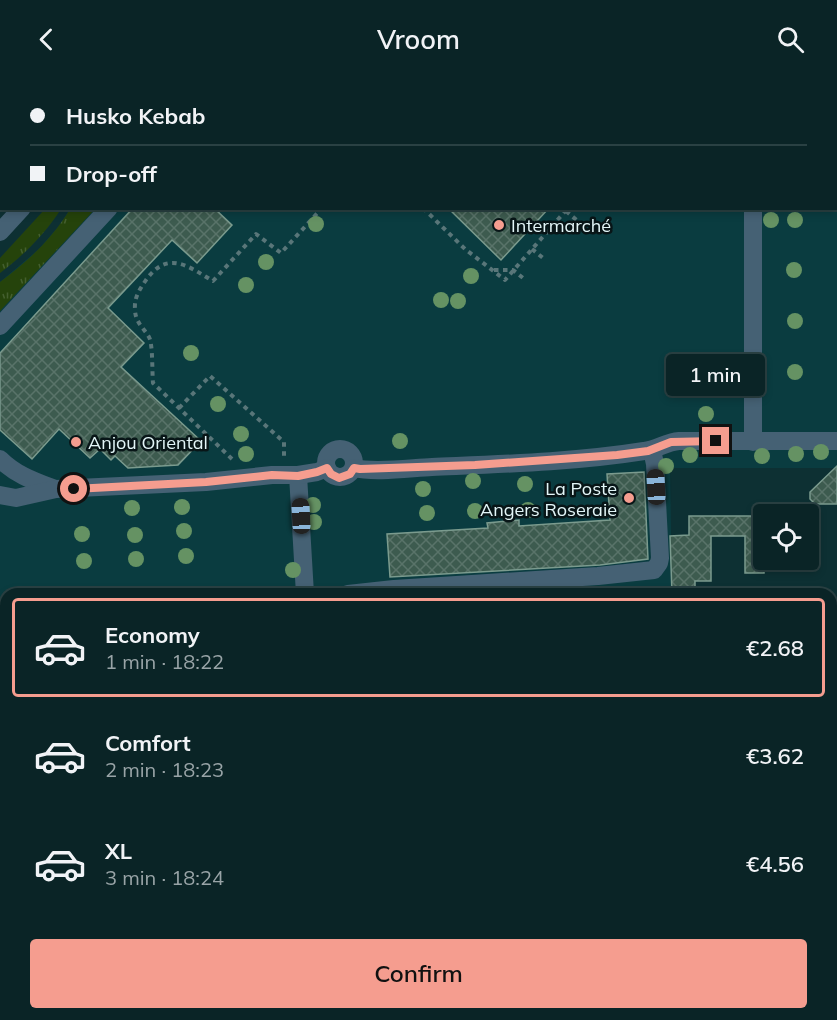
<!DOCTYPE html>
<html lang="en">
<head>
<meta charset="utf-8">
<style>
	body { margin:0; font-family:Mulish,sans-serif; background:#183032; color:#f1f3f6; height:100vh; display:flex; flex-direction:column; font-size:22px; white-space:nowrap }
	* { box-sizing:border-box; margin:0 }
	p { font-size:20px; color:#99a4a7 }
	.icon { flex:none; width:33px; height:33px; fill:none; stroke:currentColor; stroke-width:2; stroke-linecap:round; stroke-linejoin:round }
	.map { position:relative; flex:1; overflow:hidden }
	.side { position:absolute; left:0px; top:510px; width:837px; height:432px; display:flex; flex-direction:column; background:#0a2426; border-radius:18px 18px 0 0; box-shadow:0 3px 9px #0003,0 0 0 2px #2a4143 }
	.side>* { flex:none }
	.banner { position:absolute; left:0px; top:0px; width:837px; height:132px; box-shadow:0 3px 9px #0003,0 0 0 2px #2a4143; display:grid; align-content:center; height:132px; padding:0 30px; background:#0a2426 }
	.controls { position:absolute; left:753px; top:426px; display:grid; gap:12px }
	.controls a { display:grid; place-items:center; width:66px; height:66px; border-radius:6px; background:#0a2426; box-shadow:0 3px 9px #0003,0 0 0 2px #2a4143; font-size:30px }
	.end { position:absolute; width:27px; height:27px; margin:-14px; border:8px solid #f59d8f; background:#111; box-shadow:0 0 0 3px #111 }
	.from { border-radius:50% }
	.bubble { position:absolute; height:42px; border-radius:6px; background:#0a2426; box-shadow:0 3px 9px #0003,0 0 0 2px #2a4143; font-size:20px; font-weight:600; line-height:42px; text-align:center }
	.car { position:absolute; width:18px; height:36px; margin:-18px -9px; border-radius:8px; box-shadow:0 0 4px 2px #0007; background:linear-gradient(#222 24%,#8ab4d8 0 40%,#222 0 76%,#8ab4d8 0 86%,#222 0) }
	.banner b { display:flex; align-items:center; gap:21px; height:57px; font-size:22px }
	.banner b+b { border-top:2px solid #2a4143 }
	.banner i { width:15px; height:15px; background:#f1f3f6 }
	ul { padding:10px 0 0; list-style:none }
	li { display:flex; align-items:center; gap:18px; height:99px; margin:0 12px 9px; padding:0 18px; border:3px solid transparent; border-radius:6px }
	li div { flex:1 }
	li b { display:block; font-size:22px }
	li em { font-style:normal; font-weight:600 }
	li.current { border-color:#f59d8f }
	li>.icon { width:54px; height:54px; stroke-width:1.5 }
	.button { display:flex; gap:12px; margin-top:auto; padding:12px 30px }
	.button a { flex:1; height:69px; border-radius:6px; background:#f59d8f; color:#111; font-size:24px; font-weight:600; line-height:69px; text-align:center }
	header { display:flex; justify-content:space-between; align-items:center; height:78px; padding:0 30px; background:#0a2426; font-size:27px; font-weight:600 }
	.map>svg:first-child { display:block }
	.built { fill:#0a3c40 }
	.grass { fill:url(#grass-tufts) }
	.park { fill:url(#park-crowns) }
	.building { fill:url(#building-cross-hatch); stroke:#7b9b8e; stroke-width:1.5 }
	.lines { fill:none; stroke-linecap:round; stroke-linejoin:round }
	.path { stroke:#597679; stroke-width:4; stroke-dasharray:4.5 4.5; stroke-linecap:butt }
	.minor { stroke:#456174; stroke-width:18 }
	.major { stroke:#5b97bd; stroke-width:18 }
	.tram { stroke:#8ca6a8; stroke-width:1.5 }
	.tree { fill:#659263 }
	.route { stroke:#f59d8f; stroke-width:8 }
	.poi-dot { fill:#f59d8f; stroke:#081517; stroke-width:2 }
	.labels { text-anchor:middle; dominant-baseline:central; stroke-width:5; stroke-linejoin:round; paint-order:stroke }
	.poi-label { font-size:18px; fill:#e3f6f8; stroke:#081517; text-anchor:start }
</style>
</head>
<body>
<header><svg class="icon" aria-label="back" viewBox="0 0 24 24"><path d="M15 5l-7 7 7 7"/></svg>Vroom<svg class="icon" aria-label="search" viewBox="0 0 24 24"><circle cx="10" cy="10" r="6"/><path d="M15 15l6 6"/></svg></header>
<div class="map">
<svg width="837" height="942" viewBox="0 0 837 942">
	<defs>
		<pattern id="grass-tufts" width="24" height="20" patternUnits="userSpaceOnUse" patternTransform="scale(1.5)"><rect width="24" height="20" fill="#25430b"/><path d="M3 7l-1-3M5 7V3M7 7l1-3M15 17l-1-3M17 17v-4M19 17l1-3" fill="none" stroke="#445f2f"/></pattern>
		<pattern id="park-crowns" width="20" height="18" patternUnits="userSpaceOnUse" patternTransform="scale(1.5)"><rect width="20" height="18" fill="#25430b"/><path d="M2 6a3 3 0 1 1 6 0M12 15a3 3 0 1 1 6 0" fill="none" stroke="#445f2f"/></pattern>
		<pattern id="building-cross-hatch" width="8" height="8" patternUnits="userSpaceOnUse" patternTransform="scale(1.5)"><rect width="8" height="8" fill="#3d5b4f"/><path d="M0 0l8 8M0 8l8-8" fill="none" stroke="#597369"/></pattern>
	</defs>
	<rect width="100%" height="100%" fill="#0d3033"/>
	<g class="built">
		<path d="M175 0H837V390H670L672 514 638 516H6V659H0V204L39 171 59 148 70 131 836 130V2L174 1Z"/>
		<path d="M0 750H6V900L0 902Z"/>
		<path d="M41 936H328L330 942H27Z"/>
	</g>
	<g class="grass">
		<path d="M46 130 61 131C45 156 24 177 0 195V180Z"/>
		<path d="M70 131H95L0 233V204C28 183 52 161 70 131Z"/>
	</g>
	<path class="park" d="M831 821H837V942H678V936H831Z"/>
	<g class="building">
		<path d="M133 130H214L232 147 197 185 172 162 108 230 144 265 121 289 201 363 178 387 128 390 115 378 111 382 100 371 90 380 59 351 32 381 0 352V275Z"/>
		<path d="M448 130H549L501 182Z"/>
		<path d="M837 388V426H815L810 421V414Z"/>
		<path d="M644 394 648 481 600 487 390 499 387 456 488 450 487 445 519 442V448L610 442 607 396Z"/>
		<path d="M689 438H764V495H745V458H711V503H695V516H672L670 458 689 457Z"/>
	</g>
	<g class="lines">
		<g class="path">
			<path d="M283 0 285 2"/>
			<path d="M685 2 686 0"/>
			<path d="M423 130 465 171 505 202 568 130"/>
			<path d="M566 133 580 145"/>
			<path d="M532 171 543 180"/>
			<path d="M494 192H513L523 200"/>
			<path d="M179 330 210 298 284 364V378"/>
			<path d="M232 381 153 305C152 295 153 266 149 259 143 249 135 244 135 231 134 219 140 211 146 202 168 171 189 189 213 203L256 156 281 175 322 130"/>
			<path d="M831 833 837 834"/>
			<path d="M731 942V936"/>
		</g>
		<g class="minor">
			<path d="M751 0V2"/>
			<path d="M129 2 130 0"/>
			<path d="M155 2 157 0"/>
			<path d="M836 73H837"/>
			<path d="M753 130V364"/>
			<path d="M0 154 22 130"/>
			<path d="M0 248 109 130"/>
			<circle cx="340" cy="385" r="14"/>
			<path d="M0 381C16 397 34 403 55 411"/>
			<path d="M354 390C375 395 410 390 432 389 501 386 575 384 644 373 656 372 666 364 679 363H837"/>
			<path d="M298 397 305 516"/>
			<path d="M0 417 16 420 56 411 206 404 272 397H298L317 394 327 390"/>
			<path d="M348 516 394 511 598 498 654 492 659 485 660 480 655 386 652 372"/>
			<path d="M0 876H6"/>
			<path d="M104 936 123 942"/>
			<path d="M500 936V942"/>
			<path d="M575 936 576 942"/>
			<path d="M177 942 195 936"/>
		</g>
		<g class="major">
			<path d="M831 661H837"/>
			<path d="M0 684H6"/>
			<path d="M831 690H837"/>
			<path d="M0 714H6"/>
		</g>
		<g class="tram">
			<path d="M86 2 87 0"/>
			<path d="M101 2 103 0"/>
			<path d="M0 93 2 92"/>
			<path d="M0 110 2 108"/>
		</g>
	</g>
	<g class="tree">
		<circle cx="771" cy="142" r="8"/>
		<circle cx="795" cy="142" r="8"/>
		<circle cx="316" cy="146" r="8"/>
		<circle cx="266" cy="184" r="8"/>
		<circle cx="794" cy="192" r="8"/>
		<circle cx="471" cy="198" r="8"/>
		<circle cx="246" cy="207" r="8"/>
		<circle cx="441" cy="222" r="8"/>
		<circle cx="458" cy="223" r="8"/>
		<circle cx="795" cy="243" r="8"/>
		<circle cx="191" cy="275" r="8"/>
		<circle cx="795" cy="294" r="8"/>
		<circle cx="218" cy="326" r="8"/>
		<circle cx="706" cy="336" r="8"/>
		<circle cx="241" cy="356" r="8"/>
		<circle cx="400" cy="363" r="8"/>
		<circle cx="821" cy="374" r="8"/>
		<circle cx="246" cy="376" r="8"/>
		<circle cx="796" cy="376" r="8"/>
		<circle cx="690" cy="377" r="8"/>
		<circle cx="762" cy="378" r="8"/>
		<circle cx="666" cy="388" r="8"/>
		<circle cx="473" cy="403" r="8"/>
		<circle cx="525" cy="406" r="8"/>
		<circle cx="423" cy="411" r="8"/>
		<circle cx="313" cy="427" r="8"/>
		<circle cx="182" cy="429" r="8"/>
		<circle cx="132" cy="430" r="8"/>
		<circle cx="528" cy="432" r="8"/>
		<circle cx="475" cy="433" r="8"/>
		<circle cx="427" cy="435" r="8"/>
		<circle cx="314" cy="444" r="8"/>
		<circle cx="184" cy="453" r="8"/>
		<circle cx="82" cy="456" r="8"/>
		<circle cx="135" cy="457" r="8"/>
		<circle cx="186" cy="478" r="8"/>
		<circle cx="136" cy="481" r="8"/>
		<circle cx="84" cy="483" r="8"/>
		<circle cx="293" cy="492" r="8"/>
	</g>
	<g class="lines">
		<path class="route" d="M74 411 206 404 272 397 298 398 317 394 327 390 331 396 339 400 350 396 354 390 360 391 475 387 617 377 648 373 671 364 716 363"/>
	</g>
	<g class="poi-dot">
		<circle cx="499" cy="147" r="6"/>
		<circle cx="76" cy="364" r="6"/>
		<circle cx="629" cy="420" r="6"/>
	</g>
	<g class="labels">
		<g class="poi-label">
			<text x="511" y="147">Intermarché</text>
			<text x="88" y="364">Anjou Oriental</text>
			<text x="617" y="410" text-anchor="end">La Poste<tspan x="617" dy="21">Angers Roseraie</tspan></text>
		</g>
	</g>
</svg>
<div class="controls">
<a><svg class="icon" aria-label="locate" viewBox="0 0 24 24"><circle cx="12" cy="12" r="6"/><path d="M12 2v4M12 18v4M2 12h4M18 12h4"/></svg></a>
</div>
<i class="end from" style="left:74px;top:411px"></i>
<i class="end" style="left:716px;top:363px"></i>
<div class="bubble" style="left:666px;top:276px;width:99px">1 min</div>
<i class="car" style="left:656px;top:409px;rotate:357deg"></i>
<i class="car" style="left:301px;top:438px;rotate:357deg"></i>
<div class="banner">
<b><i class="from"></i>Husko Kebab</b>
<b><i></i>Drop-off</b>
</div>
<section class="side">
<ul>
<li class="current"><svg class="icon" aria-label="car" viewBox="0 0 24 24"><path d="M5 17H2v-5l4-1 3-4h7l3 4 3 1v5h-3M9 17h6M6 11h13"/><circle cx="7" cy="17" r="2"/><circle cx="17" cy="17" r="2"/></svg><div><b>Economy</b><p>1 min · 18:22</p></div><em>€2.68</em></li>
<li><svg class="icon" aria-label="car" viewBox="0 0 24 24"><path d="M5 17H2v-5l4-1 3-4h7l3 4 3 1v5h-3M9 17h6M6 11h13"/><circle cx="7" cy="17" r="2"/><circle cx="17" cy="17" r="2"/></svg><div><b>Comfort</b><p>2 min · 18:23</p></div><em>€3.62</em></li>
<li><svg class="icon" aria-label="car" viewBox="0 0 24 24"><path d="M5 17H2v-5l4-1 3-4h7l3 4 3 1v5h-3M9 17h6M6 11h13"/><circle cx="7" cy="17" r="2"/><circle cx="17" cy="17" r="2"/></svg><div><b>XL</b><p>3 min · 18:24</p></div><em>€4.56</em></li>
</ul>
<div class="button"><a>Confirm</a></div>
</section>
</div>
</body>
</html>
